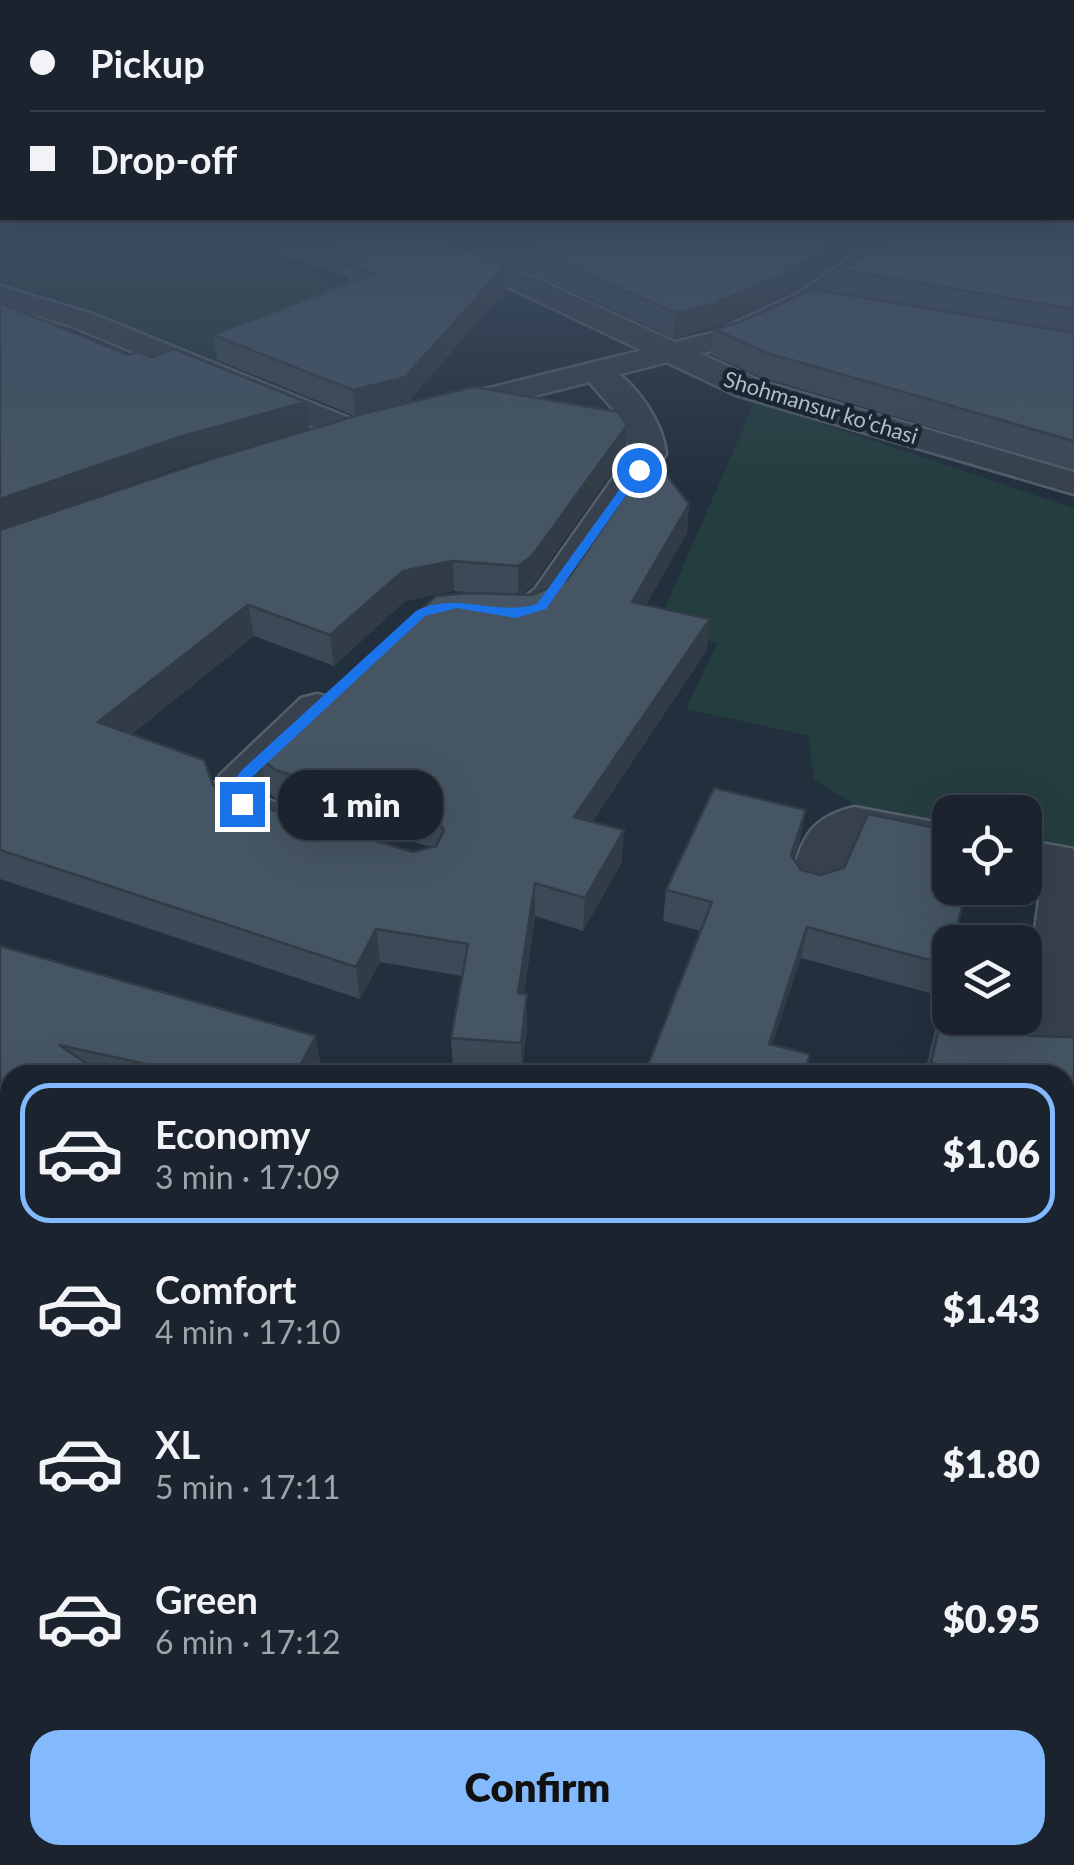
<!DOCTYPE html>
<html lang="en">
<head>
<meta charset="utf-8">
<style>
	body { margin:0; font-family:Lato,sans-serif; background:#232b36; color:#f1f3f6; height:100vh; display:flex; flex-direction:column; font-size:38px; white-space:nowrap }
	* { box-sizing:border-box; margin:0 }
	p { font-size:32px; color:#9fa4aa }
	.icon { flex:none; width:55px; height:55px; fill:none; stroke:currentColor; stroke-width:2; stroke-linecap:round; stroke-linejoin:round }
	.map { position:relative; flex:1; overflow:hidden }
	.drawer { position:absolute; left:0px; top:1065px; width:1075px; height:800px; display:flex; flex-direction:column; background:#1a232e; border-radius:30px 30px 0 0; box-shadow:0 10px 40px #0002,0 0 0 2px #38404a }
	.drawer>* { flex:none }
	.hud { position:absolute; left:0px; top:0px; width:1075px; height:220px; box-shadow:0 10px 40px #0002,0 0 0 2px #38404a; display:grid; align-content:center; height:220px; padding:0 30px; background:#1a232e }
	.fabs { position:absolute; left:932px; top:795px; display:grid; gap:20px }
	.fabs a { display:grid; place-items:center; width:110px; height:110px; border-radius:20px; background:#1a232e; box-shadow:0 10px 40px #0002,0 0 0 2px #38404a; font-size:50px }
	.end { position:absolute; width:45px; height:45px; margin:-22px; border:12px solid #1a73e8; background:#fff; box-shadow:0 0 0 5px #fff }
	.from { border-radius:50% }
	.bubble { position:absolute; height:70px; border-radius:30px; background:#1a232e; box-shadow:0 10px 40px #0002,0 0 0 2px #38404a; font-size:32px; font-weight:800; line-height:70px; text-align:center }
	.hud b { display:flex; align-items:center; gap:35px; height:95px; font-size:38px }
	.hud b+b { border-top:2px solid #38404a }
	.hud i { width:25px; height:25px; background:#f1f3f6 }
	ul { padding:18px 0 0; list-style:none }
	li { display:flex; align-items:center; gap:30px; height:140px; margin:0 20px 15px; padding:0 10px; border:5px solid transparent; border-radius:30px }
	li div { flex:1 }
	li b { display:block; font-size:38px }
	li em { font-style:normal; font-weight:800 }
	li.on { border-color:#82bafd }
	li>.icon { width:90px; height:90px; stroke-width:1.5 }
	.cta { display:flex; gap:20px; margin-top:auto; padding:20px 30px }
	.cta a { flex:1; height:115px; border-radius:30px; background:#82bafd; color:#111; font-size:40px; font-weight:800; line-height:115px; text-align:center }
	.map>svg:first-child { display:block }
	.green { fill:#243d3e }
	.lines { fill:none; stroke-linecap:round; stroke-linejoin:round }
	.service-casing { stroke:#545f6b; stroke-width:5 }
	.minor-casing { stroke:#545f6b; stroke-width:5 }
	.tertiary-casing { stroke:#545f6b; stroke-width:5 }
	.service { fill:#36414d; fill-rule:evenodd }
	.minor { fill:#36414d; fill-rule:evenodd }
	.tertiary { fill:#36414d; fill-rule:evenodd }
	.wall { fill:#3c4956; fill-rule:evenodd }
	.shaded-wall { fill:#313c46 }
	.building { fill:#465564; stroke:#313c46; stroke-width:2.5 }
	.route { fill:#1a73e8 }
	.labels { text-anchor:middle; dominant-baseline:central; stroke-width:9; stroke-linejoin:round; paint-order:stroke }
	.far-street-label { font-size:22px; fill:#b1bcc9; stroke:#1b2632 }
</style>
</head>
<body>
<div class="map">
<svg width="1074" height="1865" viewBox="0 0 1074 1865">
	<rect width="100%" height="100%" fill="#222f3d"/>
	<g class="green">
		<path d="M0 228H291L273 252 337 287 371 298 214 359 47 294 0 287Z"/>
		<path d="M755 401 1074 508V848L1025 840V812H950V827L871 814 814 780 809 736 686 709 717 643 657 626Z"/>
	</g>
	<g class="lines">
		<g class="service-casing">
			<path id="service" d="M848 1855H909L904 1865H844Z"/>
		</g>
		<g class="minor-casing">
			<g id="minor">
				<path d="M485 228H518L478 252 760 381 1074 472V494L736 395 453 261 449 255 457 240Z"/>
				<path d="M0 286 93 314 364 424 369 431 364 438 352 441 340 438 71 326 0 304Z"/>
				<path d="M596 362C629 371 664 421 666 454L565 607C540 626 515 628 484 621L478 612 484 603 522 599 535 589 630 454 622 419 580 372 585 365Z"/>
				<path d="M317 694 333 698 340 708 262 789 266 799 323 818 330 830 323 842 305 847 230 821 217 805 213 786 220 775 301 698Z"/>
				<path d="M854 807 950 825V859L858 840 834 897 815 902 796 897 789 884C803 840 806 819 854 807Z"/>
				<path d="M1025 840 1074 849V1078L1065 1092V1075H1015L1042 878 1025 874Z"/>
				<path d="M1065 1540 1074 1544V1630L1065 1626Z"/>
				<path d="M0 1701 10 1705V1797L0 1793Z"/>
				<path d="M113 1855H219L223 1865H118Z"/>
			</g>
		</g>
		<g class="tertiary-casing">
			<path id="tertiary" d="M894 228H924L815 307 734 345 436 421 424 418 419 411 424 404 712 333 795 295Z"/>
		</g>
		<use href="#service" class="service"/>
		<use href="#minor" class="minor"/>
		<use href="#tertiary" class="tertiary"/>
	</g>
	<g class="wall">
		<path d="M203 228H477L456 237 453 242 506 290 411 398V402L627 425 626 453 532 586 520 595H532L567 580 689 504 687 533 646 605 707 650 592 822 622 862 583 931 535 916 524 993 527 1026 522 1075 453 1070 451 1038 462 976 380 962 360 999 0 879V303L309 429 185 465 80 503 355 416 217 360 213 335 349 283 348 277ZM454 591 480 593 261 759 267 791 281 803 431 847 413 852 235 799 132 734 254 636 334 666 405 601Z"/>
		<path d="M487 228H888L793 292 711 328 674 338 486 252 485 229Z"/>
		<path d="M1074 228V470L761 377 711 355 714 329 839 294 843 270Z"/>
		<path d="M800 841 794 859 801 870 950 954 937 995 801 958 644 1075 701 931 663 921 666 890Z"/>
		<path d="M0 946 322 1073 321 1075H10V1465L0 1479Z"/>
		<path d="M950 979 1029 1036 1074 1037V1193L1065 1191 1066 1172H1065V1075H924L938 1017Z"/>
		<path d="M1074 1266V1356L1065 1351V1287Z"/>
		<path d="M0 1509 10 1515V1700L5 1697 0 1698Z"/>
		<path d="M1065 1595 1074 1601V1865H1041L1045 1855H1065V1810L1070 1800 1065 1796Z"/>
		<path d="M226 1855H536L555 1865H244Z"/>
	</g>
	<g class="shaded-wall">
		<path d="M448 228H477L456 237 446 257 445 234Z"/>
		<path d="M858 228H888L793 292 711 328 674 338 676 313Z"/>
		<path d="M505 266 506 290 411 398V402L355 416 353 390 406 376Z"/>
		<path d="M306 402 309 429 185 465 0 532V499L179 437Z"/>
		<path d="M627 425 626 453 532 586 518 596V566Z"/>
		<path d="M689 504 687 533 630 633 632 602Z"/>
		<path d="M453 561 454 591 405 601 334 666 330 635 403 571Z"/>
		<path d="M248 605 254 636 107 754 98 722Z"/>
		<path d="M710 619 707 650 573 849 574 817Z"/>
		<path d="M806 810 800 841 786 886 791 855Z"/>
		<path d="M624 830 622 862 583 931 585 898Z"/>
		<path d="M535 883V916L519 1026 518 993Z"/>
		<path d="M807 927 801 958 763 1074 769 1044Z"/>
		<path d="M376 929 380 962 360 999 356 967Z"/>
		<path d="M527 994V1026L522 1075 521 1043Z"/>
		<path d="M316 1036 322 1073 321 1075H295Z"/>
		<path d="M10 1405V1465L0 1479V1419Z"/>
	</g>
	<g class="building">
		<path d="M267 228H448L445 234 450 241 505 266 406 376H410L353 390 213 335 375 273 347 266 363 259Z"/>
		<path d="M487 228H858L796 268 713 304 676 313 485 229Z"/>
		<path d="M904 228H1074V309L843 270Z"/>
		<path d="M813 289 1074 333V441L764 352 714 329 738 323Z"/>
		<path d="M0 303 128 355 138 352 152 357 174 349 306 402 179 437 0 499Z"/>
		<path d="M474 387 618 412 627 425 532 556 518 566 453 561 403 571 330 635 248 605 98 722 204 760 213 785 235 799 413 852 436 846 444 830 434 816 275 770 261 759 436 596 468 593 532 595 567 580 652 456 689 504 632 602 710 619 574 817 624 830 585 898 535 883 518 993 527 994 521 1043 451 1038 468 944 376 929 356 967 0 850V530L208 460 362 414Z"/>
		<path d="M714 788 806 810 791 855 801 870 820 875 844 868 868 814 950 831V888H967L953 942H950V954L947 965 807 927 769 1044 810 1054 804 1075H644L712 902 666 890Z"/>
		<path d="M0 946 316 1036 295 1075H196L59 1045 104 1075H10V1405L0 1419Z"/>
		<path d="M950 980V1018H1025V996L1032 998 1029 1036 1074 1037V1128L1065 1126V1075H948L949 1068 931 1063Z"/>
		<path d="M1074 1277V1306L1065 1302Z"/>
		<path d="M0 1509 10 1515V1688L0 1682Z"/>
		<path d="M1065 1595 1074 1601V1758L1065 1752Z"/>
		<path d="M0 1821 10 1828V1855H48L62 1865H0Z"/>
		<path d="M1074 1829V1865H1059L1063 1855H1065V1850Z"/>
		<path d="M245 1855H536L555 1865H263Z"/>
		<path d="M593 1855H696L691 1865H587Z"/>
	</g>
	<linearGradient id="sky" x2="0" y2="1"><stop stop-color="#131a22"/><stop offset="0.47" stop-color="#3e4d62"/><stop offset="1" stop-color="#3e4d62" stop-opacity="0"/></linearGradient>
	<rect width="1074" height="489" fill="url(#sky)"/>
	<path class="route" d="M635 468 644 470 546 609 516 618 457 608 425 616 252 777 245 786 249 804 237 808 230 786 242 770 416 611C457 591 496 617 537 604Z"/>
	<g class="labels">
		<g class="far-street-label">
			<text transform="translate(821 407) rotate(17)">Shohmansur koʻchasi</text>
		</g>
	</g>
</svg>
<div class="fabs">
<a><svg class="icon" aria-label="locate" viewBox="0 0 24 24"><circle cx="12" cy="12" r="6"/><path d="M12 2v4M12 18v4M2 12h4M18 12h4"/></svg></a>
<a><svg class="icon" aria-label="layers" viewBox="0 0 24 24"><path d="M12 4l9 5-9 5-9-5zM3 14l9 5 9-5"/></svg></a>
</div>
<i class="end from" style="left:639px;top:470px"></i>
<i class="end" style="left:242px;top:804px"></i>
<div class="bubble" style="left:278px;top:770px;width:165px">1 min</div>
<div class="hud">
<b><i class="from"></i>Pickup</b>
<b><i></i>Drop-off</b>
</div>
<section class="drawer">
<ul>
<li class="on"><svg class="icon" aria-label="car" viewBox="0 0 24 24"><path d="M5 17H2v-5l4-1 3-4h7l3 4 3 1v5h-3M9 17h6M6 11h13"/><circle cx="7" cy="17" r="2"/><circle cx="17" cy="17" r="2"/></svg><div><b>Economy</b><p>3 min · 17:09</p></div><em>$1.06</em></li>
<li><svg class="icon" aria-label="car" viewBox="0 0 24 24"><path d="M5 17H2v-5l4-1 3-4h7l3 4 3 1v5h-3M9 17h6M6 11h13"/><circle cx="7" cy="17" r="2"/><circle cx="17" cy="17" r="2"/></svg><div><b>Comfort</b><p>4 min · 17:10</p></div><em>$1.43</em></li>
<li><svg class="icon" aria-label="car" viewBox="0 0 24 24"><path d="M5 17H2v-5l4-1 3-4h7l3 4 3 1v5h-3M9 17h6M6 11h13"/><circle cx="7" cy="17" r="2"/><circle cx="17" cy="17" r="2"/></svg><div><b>XL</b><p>5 min · 17:11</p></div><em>$1.80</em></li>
<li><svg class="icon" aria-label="car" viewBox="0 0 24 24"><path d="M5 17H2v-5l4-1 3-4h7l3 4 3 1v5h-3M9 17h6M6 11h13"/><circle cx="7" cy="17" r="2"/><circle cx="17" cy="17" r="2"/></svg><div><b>Green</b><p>6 min · 17:12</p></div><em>$0.95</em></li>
</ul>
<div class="cta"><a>Confirm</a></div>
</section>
</div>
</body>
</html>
